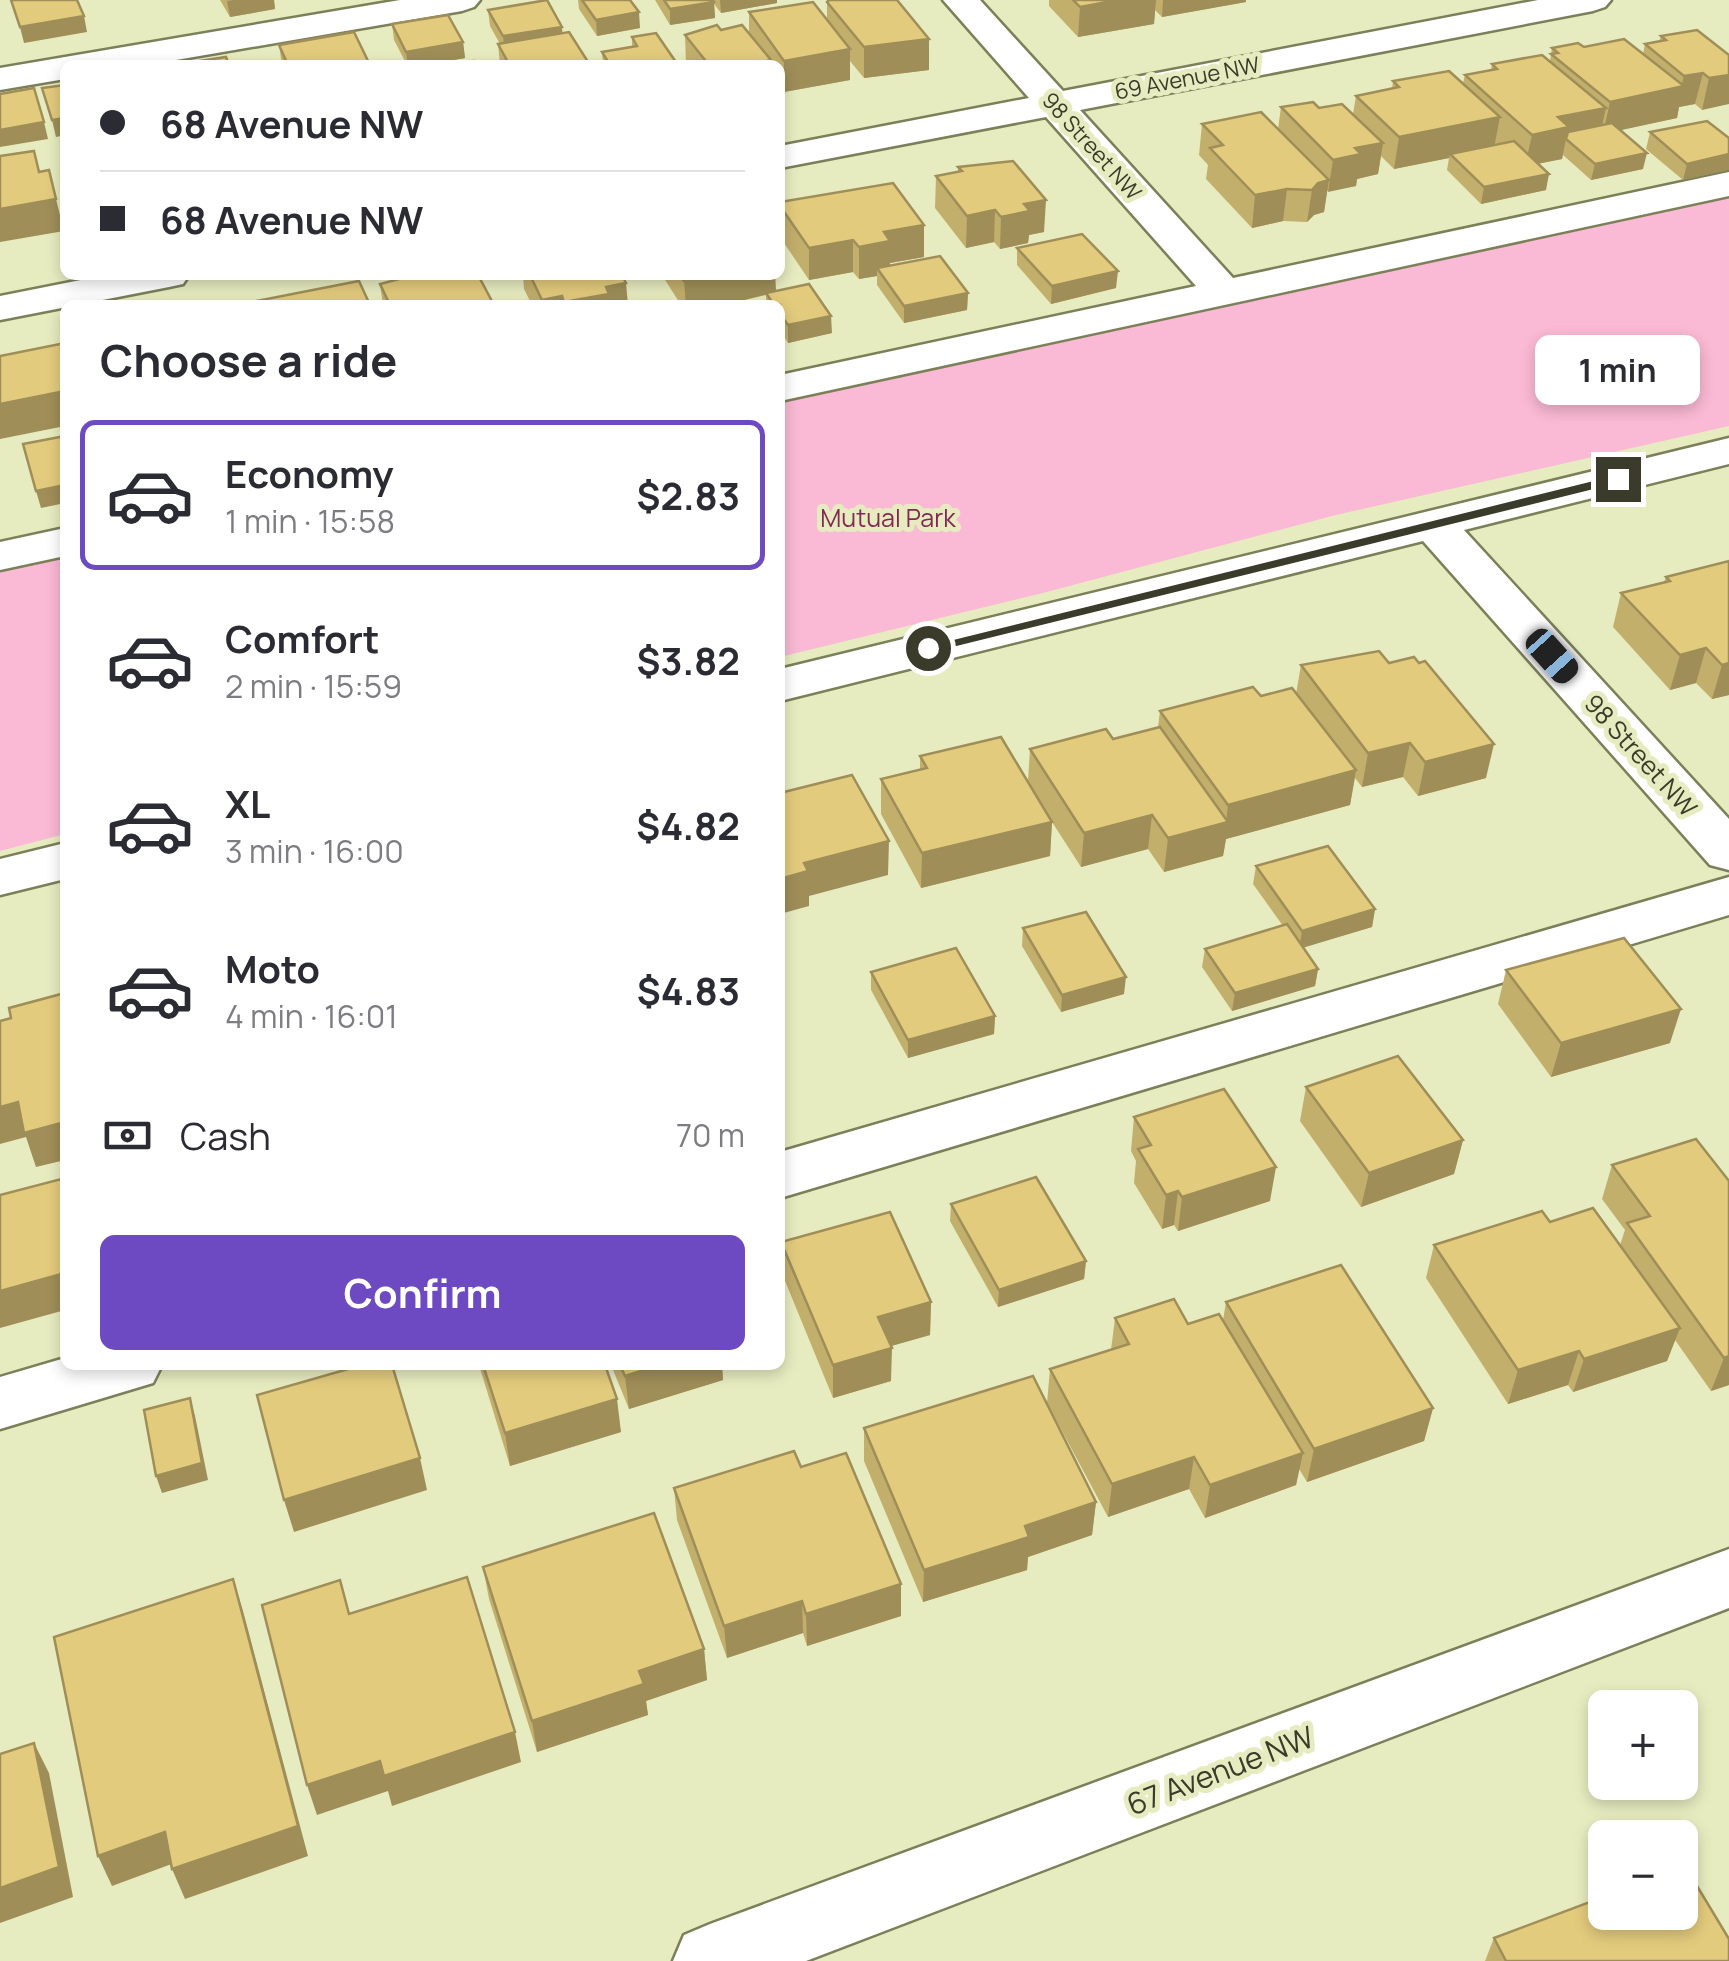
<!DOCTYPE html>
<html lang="en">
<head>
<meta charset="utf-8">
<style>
	body { margin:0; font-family:Manrope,sans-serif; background:#f7f7f7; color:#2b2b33; height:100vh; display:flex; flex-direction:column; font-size:38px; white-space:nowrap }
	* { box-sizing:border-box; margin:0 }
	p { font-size:32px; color:#7c7c81 }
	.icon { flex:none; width:55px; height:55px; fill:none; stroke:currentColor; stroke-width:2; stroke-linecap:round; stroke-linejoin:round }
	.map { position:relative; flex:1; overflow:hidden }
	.drawer { position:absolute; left:60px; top:300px; width:725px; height:1070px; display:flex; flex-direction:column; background:#fff; border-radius:15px; box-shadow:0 5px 15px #0003 }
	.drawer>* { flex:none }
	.hud { position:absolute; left:60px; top:60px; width:725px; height:220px; border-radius:15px; box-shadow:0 5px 15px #0003; display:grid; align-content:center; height:220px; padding:0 40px; background:#fff }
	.fabs { position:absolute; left:1588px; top:1690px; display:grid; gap:20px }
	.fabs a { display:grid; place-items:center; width:110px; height:110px; border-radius:15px; background:#fff; box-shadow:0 5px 15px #0003; font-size:50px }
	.end { position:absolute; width:45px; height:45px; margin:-22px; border:12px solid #3a3b2a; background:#fff; box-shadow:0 0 0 5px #fff }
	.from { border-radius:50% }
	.bubble { position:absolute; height:70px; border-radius:15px; background:#fff; box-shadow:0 5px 15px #0003; font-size:32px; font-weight:700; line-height:70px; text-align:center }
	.car { position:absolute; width:30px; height:60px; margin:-30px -15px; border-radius:12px; box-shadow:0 0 8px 2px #0007; background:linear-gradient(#222 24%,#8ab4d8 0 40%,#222 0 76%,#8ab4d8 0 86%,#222 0) }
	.hud b { display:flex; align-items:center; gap:35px; height:95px; font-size:38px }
	.hud b+b { border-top:2px solid #e1e1e2 }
	.hud i { width:25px; height:25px; background:#2b2b33 }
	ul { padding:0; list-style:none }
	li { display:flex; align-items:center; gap:30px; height:150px; margin:0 20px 15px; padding:0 20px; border:5px solid transparent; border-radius:15px }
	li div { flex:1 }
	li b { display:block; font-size:38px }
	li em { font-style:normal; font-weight:700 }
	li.selected { border-color:#6e4ac2 }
	li>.icon { width:90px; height:90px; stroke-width:1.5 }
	h2 { padding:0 40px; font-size:45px; line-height:120px }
	.pay { display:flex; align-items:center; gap:25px; height:110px; padding:0 40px; font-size:38px }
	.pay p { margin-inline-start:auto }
	.button { display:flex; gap:20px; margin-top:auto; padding:20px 40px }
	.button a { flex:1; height:115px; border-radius:15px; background:#6e4ac2; color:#fff; font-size:40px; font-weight:700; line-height:115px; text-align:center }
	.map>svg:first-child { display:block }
	.green { fill:#fab9d4 }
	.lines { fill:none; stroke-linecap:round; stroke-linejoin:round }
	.minor-casing { stroke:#7c8059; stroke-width:5 }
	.minor { fill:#fff; fill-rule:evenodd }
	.wall { fill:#c3af6c }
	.shaded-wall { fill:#9f8e58 }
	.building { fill:#e3cb7d; stroke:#9f8e58; stroke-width:2.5 }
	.route { fill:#3a3b2a }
	.labels { text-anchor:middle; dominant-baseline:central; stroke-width:10; stroke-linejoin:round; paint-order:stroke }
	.far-street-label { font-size:22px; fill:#3a3b2a; stroke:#e7ecc0 }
	.park-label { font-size:25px; fill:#822856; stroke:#e7ecc0 }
	.street-label { font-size:25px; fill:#3a3b2a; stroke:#e7ecc0 }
	.near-street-label { font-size:30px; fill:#3a3b2a; stroke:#e7ecc0 }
</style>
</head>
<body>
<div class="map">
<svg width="1729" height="1961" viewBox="0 0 1729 1961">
	<rect width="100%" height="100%" fill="#e7ecc0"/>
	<g class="green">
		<path d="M1729 198V426L1336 515 1043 593 780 657V403Z"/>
		<path d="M65 557V834L0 851V571Z"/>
	</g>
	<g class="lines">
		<g class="minor-casing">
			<g id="minor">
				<path d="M400 0H480L474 7 462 11 147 65H65V79L0 90V68Z"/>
				<path d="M943 0H980L1063 91 1538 0H1611L1605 7 1593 11 1080 110 1233 278 1729 172V196L780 401V375L1196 286 1046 117 780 168V146L1029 98Z"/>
				<path d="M106 275H189L183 284 169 287 0 320V296Z"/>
				<path d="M1729 438V464L1464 530 1729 819V870L1710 865 1423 541 780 701V669Z"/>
				<path d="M65 528V556L0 570V542Z"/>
				<path d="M65 843V879L0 895V859Z"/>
				<path d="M1729 877V915L780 1198V1152Z"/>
				<path d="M65 1358V1365H162L153 1383 0 1429V1377Z"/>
				<path d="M1729 1549V1608L806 1961H673L684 1935 710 1924Z"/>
			</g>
		</g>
		<use href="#minor" class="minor"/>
	</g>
	<g class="wall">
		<path d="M220 0H274L275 9 230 17Z"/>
		<path d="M578 0H630L640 28 597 36 579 9Z"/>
		<path d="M655 0H777V3L721 13 714 4 715 18 670 25Z"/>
		<path d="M1049 0H1246V2L1162 17 1155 10 1154 24 1078 37 1049 6Z"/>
		<path d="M827 2 929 70 864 78 850 61V80L784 92 780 86V65H686L685 35 721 30 749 34V12L827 20Z"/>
		<path d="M488 10 562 27V33L590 65H500L498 44H500L490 26Z"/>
		<path d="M392 24 463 42 465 58 425 65H407L394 40Z"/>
		<path d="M1661 36 1729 55 1702 110 1695 104 1679 107 1677 118 1620 130 1643 169 1591 180 1563 155 1562 159 1538 164 1546 190 1481 204 1447 170 1449 158 1394 169 1381 156 1378 174 1357 179 1356 186 1327 191 1324 212 1314 215 1307 222 1283 221 1252 228 1206 179 1208 165 1199 155 1202 124 1278 129 1281 107 1319 108 1353 114 1356 96 1392 89 1393 81 1463 83 1465 75 1491 70 1492 64 1550 61 1552 48 1584 47 1643 54 1645 44 1659 42Z"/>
		<path d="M632 37 678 65H603L602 52 632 47Z"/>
		<path d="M279 45 370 65H282Z"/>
		<path d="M1707 121 1683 180 1646 149 1650 132Z"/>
		<path d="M958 167 1044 232 1029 235 1028 243 1000 249 994 242 966 248 935 208 936 176 958 172Z"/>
		<path d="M780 202 924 257 890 263V266L968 293 967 310 904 323 877 285V276L859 279 853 272 809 280 780 237Z"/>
		<path d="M1017 248 1116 288 1051 304 1017 265Z"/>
		<path d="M523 275H622L628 305H532L524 289Z"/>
		<path d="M662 275H775L776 291 832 333 788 343 780 330V305H766V295L723 305H681Z"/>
		<path d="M380 284 494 305H383Z"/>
		<path d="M1729 561V695L1712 699 1696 683 1670 690 1613 627 1621 593 1664 582 1666 577Z"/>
		<path d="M1301 665 1486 778 1418 796 1403 777 1362 787 1355 778 1350 805 1226 839 1223 856 1164 872 1148 849 1081 867 1052 822 1050 856 921 888 881 814V779L920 770V756L1028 781 1030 749 1113 739 1158 727 1160 711 1261 696 1296 694Z"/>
		<path d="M1256 866 1375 909 1372 927 1303 947 1318 969 1315 986 1232 1011 1202 967 1205 949 1283 926 1253 884Z"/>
		<path d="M1023 928 1124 994 1061 1012 1022 946Z"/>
		<path d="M1506 970 1670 1043 1551 1077 1498 1004Z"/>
		<path d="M871 972 995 1016 994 1034 908 1058 871 990Z"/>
		<path d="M1306 1087 1463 1140 1454 1174 1361 1207 1300 1121Z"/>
		<path d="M1134 1117 1270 1201 1178 1231 1174 1225 1162 1229 1134 1183 1136 1161 1131 1151Z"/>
		<path d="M1696 1139 1729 1385 1711 1391 1675 1340 1667 1361 1573 1392 1568 1385 1508 1404 1426 1278 1434 1245 1550 1222 1620 1245 1625 1230 1602 1199 1612 1165Z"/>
		<path d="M951 1204 1086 1261 1084 1279 998 1307 950 1221Z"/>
		<path d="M781 1242 931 1302 930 1335 891 1346V1381L833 1398 783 1276Z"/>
		<path d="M1226 1302 1433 1408 1424 1441 1307 1482 1299 1469 1296 1485 1205 1518 1189 1489 1108 1517 1047 1403 1050 1369 1111 1350 1115 1318 1188 1324 1223 1320Z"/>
		<path d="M479 1365H605L621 1432 510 1466Z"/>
		<path d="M611 1365H722L723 1380 629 1409Z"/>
		<path d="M864 1428 1096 1502 1092 1535 1028 1557 1027 1570 923 1602 864 1461Z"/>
		<path d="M801 1467 901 1584V1616L807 1646 803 1633 727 1658 677 1520 674 1488Z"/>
		<path d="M483 1567 704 1649 707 1680 646 1701 648 1715 537 1752 489 1599Z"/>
		<path d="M1605 1912 1729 1961H1485L1494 1938Z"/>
	</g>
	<g class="shaded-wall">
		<path d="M234 0H274L275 9 230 17 227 1Z"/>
		<path d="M720 0H777V3L721 13Z"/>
		<path d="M1118 0H1156L1154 24 1078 37 1080 7Z"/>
		<path d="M1163 0H1246V2L1162 17Z"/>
		<path d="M714 2 715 18 670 25V9Z"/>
		<path d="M639 12 640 28 597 36 596 20Z"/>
		<path d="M84 16 87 32 24 43 20 27Z"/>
		<path d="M562 27 563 43 505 53 503 36Z"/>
		<path d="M929 39V70L864 78V47Z"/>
		<path d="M463 42 465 58 425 65H408L406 52Z"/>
		<path d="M850 49V80L784 92V61Z"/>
		<path d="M771 60V65H749Z"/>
		<path d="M1703 73 1695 104 1679 107 1677 118 1603 134 1610 102 1681 87 1684 76Z"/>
		<path d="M1729 75V104L1702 110 1709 78Z"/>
		<path d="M1606 108 1599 139H1566L1562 159 1525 166 1532 135 1558 117Z"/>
		<path d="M1500 117 1494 148 1450 154 1449 158 1394 169 1399 137Z"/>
		<path d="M65 118V135L56 137 52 120Z"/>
		<path d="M44 122 48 139 0 147V130Z"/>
		<path d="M1383 143 1378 174 1357 179 1356 186 1328 192 1333 160 1355 148Z"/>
		<path d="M1647 153 1643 169 1591 180 1595 164Z"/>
		<path d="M1729 154V170L1683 180 1687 164Z"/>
		<path d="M1549 174 1546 190 1481 204 1484 187Z"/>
		<path d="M1329 180 1324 212 1314 215 1307 222 1312 190 1318 183Z"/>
		<path d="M1287 189 1283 221 1252 228 1255 195Z"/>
		<path d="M56 199 64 231 0 242V209Z"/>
		<path d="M1046 200 1044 232 1029 235 1028 243 1000 249 1001 217 1024 204Z"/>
		<path d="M995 210 994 242 966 248 967 216Z"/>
		<path d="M924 225V257L890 263V273L877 268V276L859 279V247L884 232Z"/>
		<path d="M853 240V272L809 280V248Z"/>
		<path d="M1118 271 1116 288 1051 304 1052 286Z"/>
		<path d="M710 275H775L776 292 723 305H686L684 281Z"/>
		<path d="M626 283 628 305H564V302L606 287Z"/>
		<path d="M968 293 967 310 904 323V306Z"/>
		<path d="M562 296V305H543L542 300Z"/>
		<path d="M831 316 832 333 788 343V325Z"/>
		<path d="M65 391V426L0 439V404Z"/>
		<path d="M65 485V503L41 508 36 491Z"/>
		<path d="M1706 648 1696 683 1670 690 1680 655Z"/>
		<path d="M1729 663V695L1712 699 1722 665Z"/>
		<path d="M1410 743 1403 777 1362 787 1368 753Z"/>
		<path d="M1494 744 1486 778 1418 796 1425 762Z"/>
		<path d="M1356 770 1350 805 1226 839 1223 856 1164 872 1168 838 1226 822 1228 805Z"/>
		<path d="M1152 815 1148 849 1081 867 1084 833Z"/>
		<path d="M1052 822 1050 856 921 888 922 853Z"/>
		<path d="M889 841 888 875 809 896V906L780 914V879L804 863Z"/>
		<path d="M1375 909 1372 927 1299 949 1302 931Z"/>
		<path d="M1318 969 1315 986 1232 1011 1235 993Z"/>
		<path d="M1126 977 1124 994 1061 1012 1062 995Z"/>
		<path d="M1681 1009 1670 1043 1551 1077 1561 1043Z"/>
		<path d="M995 1016 994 1034 908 1058V1040Z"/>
		<path d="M18 1102 65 1122V1160L36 1167 26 1137 0 1144V1107Z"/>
		<path d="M1463 1140 1454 1174 1361 1207 1369 1173Z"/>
		<path d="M1276 1167 1270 1201 1178 1231 1182 1197Z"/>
		<path d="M1178 1191 1174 1225 1162 1229 1166 1195Z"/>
		<path d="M1086 1261 1084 1279 998 1307 999 1290Z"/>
		<path d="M65 1273V1310L0 1328V1291Z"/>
		<path d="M931 1302 930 1335 877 1350 878 1317Z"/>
		<path d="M1680 1328 1667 1361 1573 1392 1584 1359Z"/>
		<path d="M892 1348 891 1381 833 1398V1365Z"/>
		<path d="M1579 1351 1568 1385 1508 1404 1518 1370Z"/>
		<path d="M1729 1356V1385L1711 1391 1724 1358Z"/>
		<path d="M660 1365H722L723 1380 629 1409 625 1376Z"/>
		<path d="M190 1398 195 1416 208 1480 162 1493 156 1476Z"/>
		<path d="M617 1399 621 1432 510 1466 505 1433Z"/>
		<path d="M1433 1408 1424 1441 1307 1482 1314 1449Z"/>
		<path d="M1303 1453 1296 1485 1205 1518 1210 1485Z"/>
		<path d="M1194 1457 1189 1489 1108 1517 1112 1484Z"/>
		<path d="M420 1458 427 1490 294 1532 284 1500Z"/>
		<path d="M1096 1502 1092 1535 1028 1557 1027 1570 923 1602 924 1570 1025 1526Z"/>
		<path d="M233 1579 243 1611 308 1856 185 1899 172 1869Z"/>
		<path d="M901 1584V1616L807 1646 806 1614Z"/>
		<path d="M802 1601 803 1633 727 1658 724 1626Z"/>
		<path d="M704 1649 707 1680 646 1701 648 1715 537 1752 532 1721 639 1671Z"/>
		<path d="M515 1732 521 1762 392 1806 388 1791 317 1815 307 1785 380 1761Z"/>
		<path d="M34 1743 49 1773 73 1897 0 1923V1888Z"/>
		<path d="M165 1832 177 1862 112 1886 98 1856Z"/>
	</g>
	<g class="building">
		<path d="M11 0H77L84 16 20 27Z"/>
		<path d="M547 0 562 27 503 36 488 10Z"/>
		<path d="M582 0H630L639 12 596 20Z"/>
		<path d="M664 0H713L714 2 670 9Z"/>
		<path d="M829 0H897L929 39 864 47 827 2Z"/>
		<path d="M1073 0H1118L1080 7Z"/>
		<path d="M813 2 850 49 784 61 749 12Z"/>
		<path d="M448 15 463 42 406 52 392 24Z"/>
		<path d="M717 25 721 30 742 25 771 60 749 65H709L685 35Z"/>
		<path d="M1697 30 1729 55V75L1709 78 1703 73 1684 76 1645 44 1666 40 1661 36Z"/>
		<path d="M354 32 370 65H288L279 45Z"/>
		<path d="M569 32 590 65H500L509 64 498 44Z"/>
		<path d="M656 33 678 65H610L602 52 637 46 632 37Z"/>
		<path d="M1624 39 1684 86 1610 102 1551 54 1558 53 1552 48 1578 43 1584 47Z"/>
		<path d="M1542 55 1606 108 1558 117 1569 127 1532 135 1465 75 1497 69 1492 64Z"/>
		<path d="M226 57 229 65H174Z"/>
		<path d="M474 61 476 65H453Z"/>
		<path d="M1449 71 1500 117 1399 137 1356 96 1399 87 1393 81Z"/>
		<path d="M65 85V118L52 120 42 88Z"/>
		<path d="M34 88 44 122 0 130V94Z"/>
		<path d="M1313 102 1319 108 1342 104 1383 143 1355 148 1361 154 1333 160 1281 107Z"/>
		<path d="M1261 112 1329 180 1318 183 1312 190 1287 189 1255 195 1210 148 1223 145 1202 124Z"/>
		<path d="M1707 121 1729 138V154L1687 164 1650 132Z"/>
		<path d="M1612 123 1647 153 1595 164 1566 139 1568 132Z"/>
		<path d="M65 132V149L60 133Z"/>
		<path d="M1514 141 1549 174 1484 187 1450 154Z"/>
		<path d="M34 151 39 172 49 170 56 199 0 209V156Z"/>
		<path d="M1013 161 1046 200 1024 204 1030 211 1001 217 995 210 967 216 936 176 962 171 958 167Z"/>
		<path d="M893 183 924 225 884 232 890 241 859 247 853 240 809 248 780 206V202Z"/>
		<path d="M1082 234 1118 271 1052 286 1017 248Z"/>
		<path d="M940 256 968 293 904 306 877 268Z"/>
		<path d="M414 275H478L494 305H390L380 284Z"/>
		<path d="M530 275H622L626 283 606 287 609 294 564 302 562 296 542 300Z"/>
		<path d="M680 275H710L684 281Z"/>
		<path d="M359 281 370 305H252L251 302Z"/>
		<path d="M809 284 831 316 788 325 780 314V305H774L766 293Z"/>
		<path d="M65 343V391L0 404V356Z"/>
		<path d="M65 436V485L36 491 23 444Z"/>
		<path d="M1729 561V663L1722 665 1706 648 1680 655 1621 593 1670 581 1666 577Z"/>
		<path d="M1379 651 1389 663 1414 657 1419 663 1425 661 1494 744 1425 762 1410 743 1368 753 1301 665Z"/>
		<path d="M1253 687 1261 696 1292 688 1356 770 1228 805 1160 711Z"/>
		<path d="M1160 727 1228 822 1168 838 1152 815 1084 833 1030 749 1106 729 1113 739Z"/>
		<path d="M1001 737 1052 822 922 853 881 779 927 768 920 756Z"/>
		<path d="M852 775 889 841 804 863 808 871 780 879V793Z"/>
		<path d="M1328 846 1375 909 1302 931 1256 866Z"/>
		<path d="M1086 912 1126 977 1062 995 1023 928Z"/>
		<path d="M1287 924 1318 969 1235 993 1205 949Z"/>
		<path d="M1624 938 1681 1009 1561 1043 1506 970Z"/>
		<path d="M956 948 995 1016 908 1040 871 972Z"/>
		<path d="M65 993V1122L24 1133 18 1102 0 1107V1021L11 1018 9 1008Z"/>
		<path d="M1398 1056 1463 1140 1369 1173 1306 1087Z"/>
		<path d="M1224 1089 1276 1167 1182 1197 1178 1191 1166 1195 1138 1149 1151 1145 1134 1117Z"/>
		<path d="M1696 1139 1729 1181V1356L1724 1358 1627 1223 1650 1216 1612 1165Z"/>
		<path d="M1036 1177 1086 1261 999 1290 951 1204Z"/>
		<path d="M65 1178V1273L0 1291V1195Z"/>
		<path d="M1593 1208 1680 1328 1584 1359 1579 1351 1518 1370 1434 1245 1542 1211 1550 1222Z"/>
		<path d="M890 1212 931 1302 878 1317 892 1348 833 1365 781 1242Z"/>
		<path d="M1341 1265 1433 1408 1314 1449 1226 1302Z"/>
		<path d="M1174 1299 1188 1324 1219 1314 1303 1453 1210 1485 1194 1457 1112 1484 1050 1369 1129 1344 1115 1318Z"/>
		<path d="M362 1365H392L420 1458 284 1500 257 1395Z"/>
		<path d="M483 1365H605L617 1399 505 1433Z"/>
		<path d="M620 1365H660L625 1376Z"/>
		<path d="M1033 1376 1096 1502 1025 1526 1029 1537 924 1570 864 1428Z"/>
		<path d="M190 1398 202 1463 156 1476 144 1410Z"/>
		<path d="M794 1451 801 1467 846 1453 901 1584 806 1614 802 1601 724 1626 674 1488Z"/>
		<path d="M654 1513 704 1649 639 1671 644 1684 532 1721 483 1567Z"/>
		<path d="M467 1577 515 1732 384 1776 380 1761 307 1785 262 1605 340 1580 349 1614Z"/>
		<path d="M233 1579 298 1826 172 1869 165 1832 98 1856 54 1637Z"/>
		<path d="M34 1743 59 1867 0 1888V1754Z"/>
		<path d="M1694 1881 1729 1939V1961H1506L1494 1938 1603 1897 1605 1901V1912H1680V1886Z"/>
	</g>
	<path class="route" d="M1618 475 1622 476V482L928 653 921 648Z"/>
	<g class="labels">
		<g class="far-street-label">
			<text transform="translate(1187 78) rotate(-11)">69 Avenue NW</text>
			<text transform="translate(1092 146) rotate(48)">98 Street NW</text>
		</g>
		<g class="park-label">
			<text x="888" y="517">Mutual Park</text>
		</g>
		<g class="street-label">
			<text transform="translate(1641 755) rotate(48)">98 Street NW</text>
		</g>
		<g class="near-street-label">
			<text transform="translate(1220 1770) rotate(-21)">67 Avenue NW</text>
		</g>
	</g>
</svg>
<div class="fabs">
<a>+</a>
<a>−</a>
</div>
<i class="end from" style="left:928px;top:648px"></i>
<i class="end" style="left:1618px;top:479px"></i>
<div class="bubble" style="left:1535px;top:335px;width:165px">1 min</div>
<i class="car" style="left:1552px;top:656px;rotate:138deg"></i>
<div class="hud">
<b><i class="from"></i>68 Avenue NW</b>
<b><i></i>68 Avenue NW</b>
</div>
<section class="drawer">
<h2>Choose a ride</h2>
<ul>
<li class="selected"><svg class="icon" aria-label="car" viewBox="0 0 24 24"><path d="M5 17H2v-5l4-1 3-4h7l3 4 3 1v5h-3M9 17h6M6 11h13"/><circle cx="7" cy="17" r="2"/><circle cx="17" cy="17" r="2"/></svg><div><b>Economy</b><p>1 min · 15:58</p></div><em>$2.83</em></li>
<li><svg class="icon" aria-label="car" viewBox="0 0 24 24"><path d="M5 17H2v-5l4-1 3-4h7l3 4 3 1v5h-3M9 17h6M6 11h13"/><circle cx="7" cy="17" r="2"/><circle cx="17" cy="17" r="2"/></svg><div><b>Comfort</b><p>2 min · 15:59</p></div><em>$3.82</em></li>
<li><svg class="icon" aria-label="car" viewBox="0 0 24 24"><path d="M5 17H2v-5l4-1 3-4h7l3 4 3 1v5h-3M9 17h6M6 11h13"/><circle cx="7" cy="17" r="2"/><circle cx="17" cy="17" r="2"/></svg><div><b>XL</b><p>3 min · 16:00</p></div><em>$4.82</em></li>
<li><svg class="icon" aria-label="car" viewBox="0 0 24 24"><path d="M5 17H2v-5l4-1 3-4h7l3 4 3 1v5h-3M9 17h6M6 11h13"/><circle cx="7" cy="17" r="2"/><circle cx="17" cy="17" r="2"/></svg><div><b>Moto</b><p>4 min · 16:01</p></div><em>$4.83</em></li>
</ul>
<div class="pay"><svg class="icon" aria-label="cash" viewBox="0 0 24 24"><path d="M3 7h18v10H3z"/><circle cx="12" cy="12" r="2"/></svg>Cash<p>70 m</p></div>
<div class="button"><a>Confirm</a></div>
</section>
</div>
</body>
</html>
